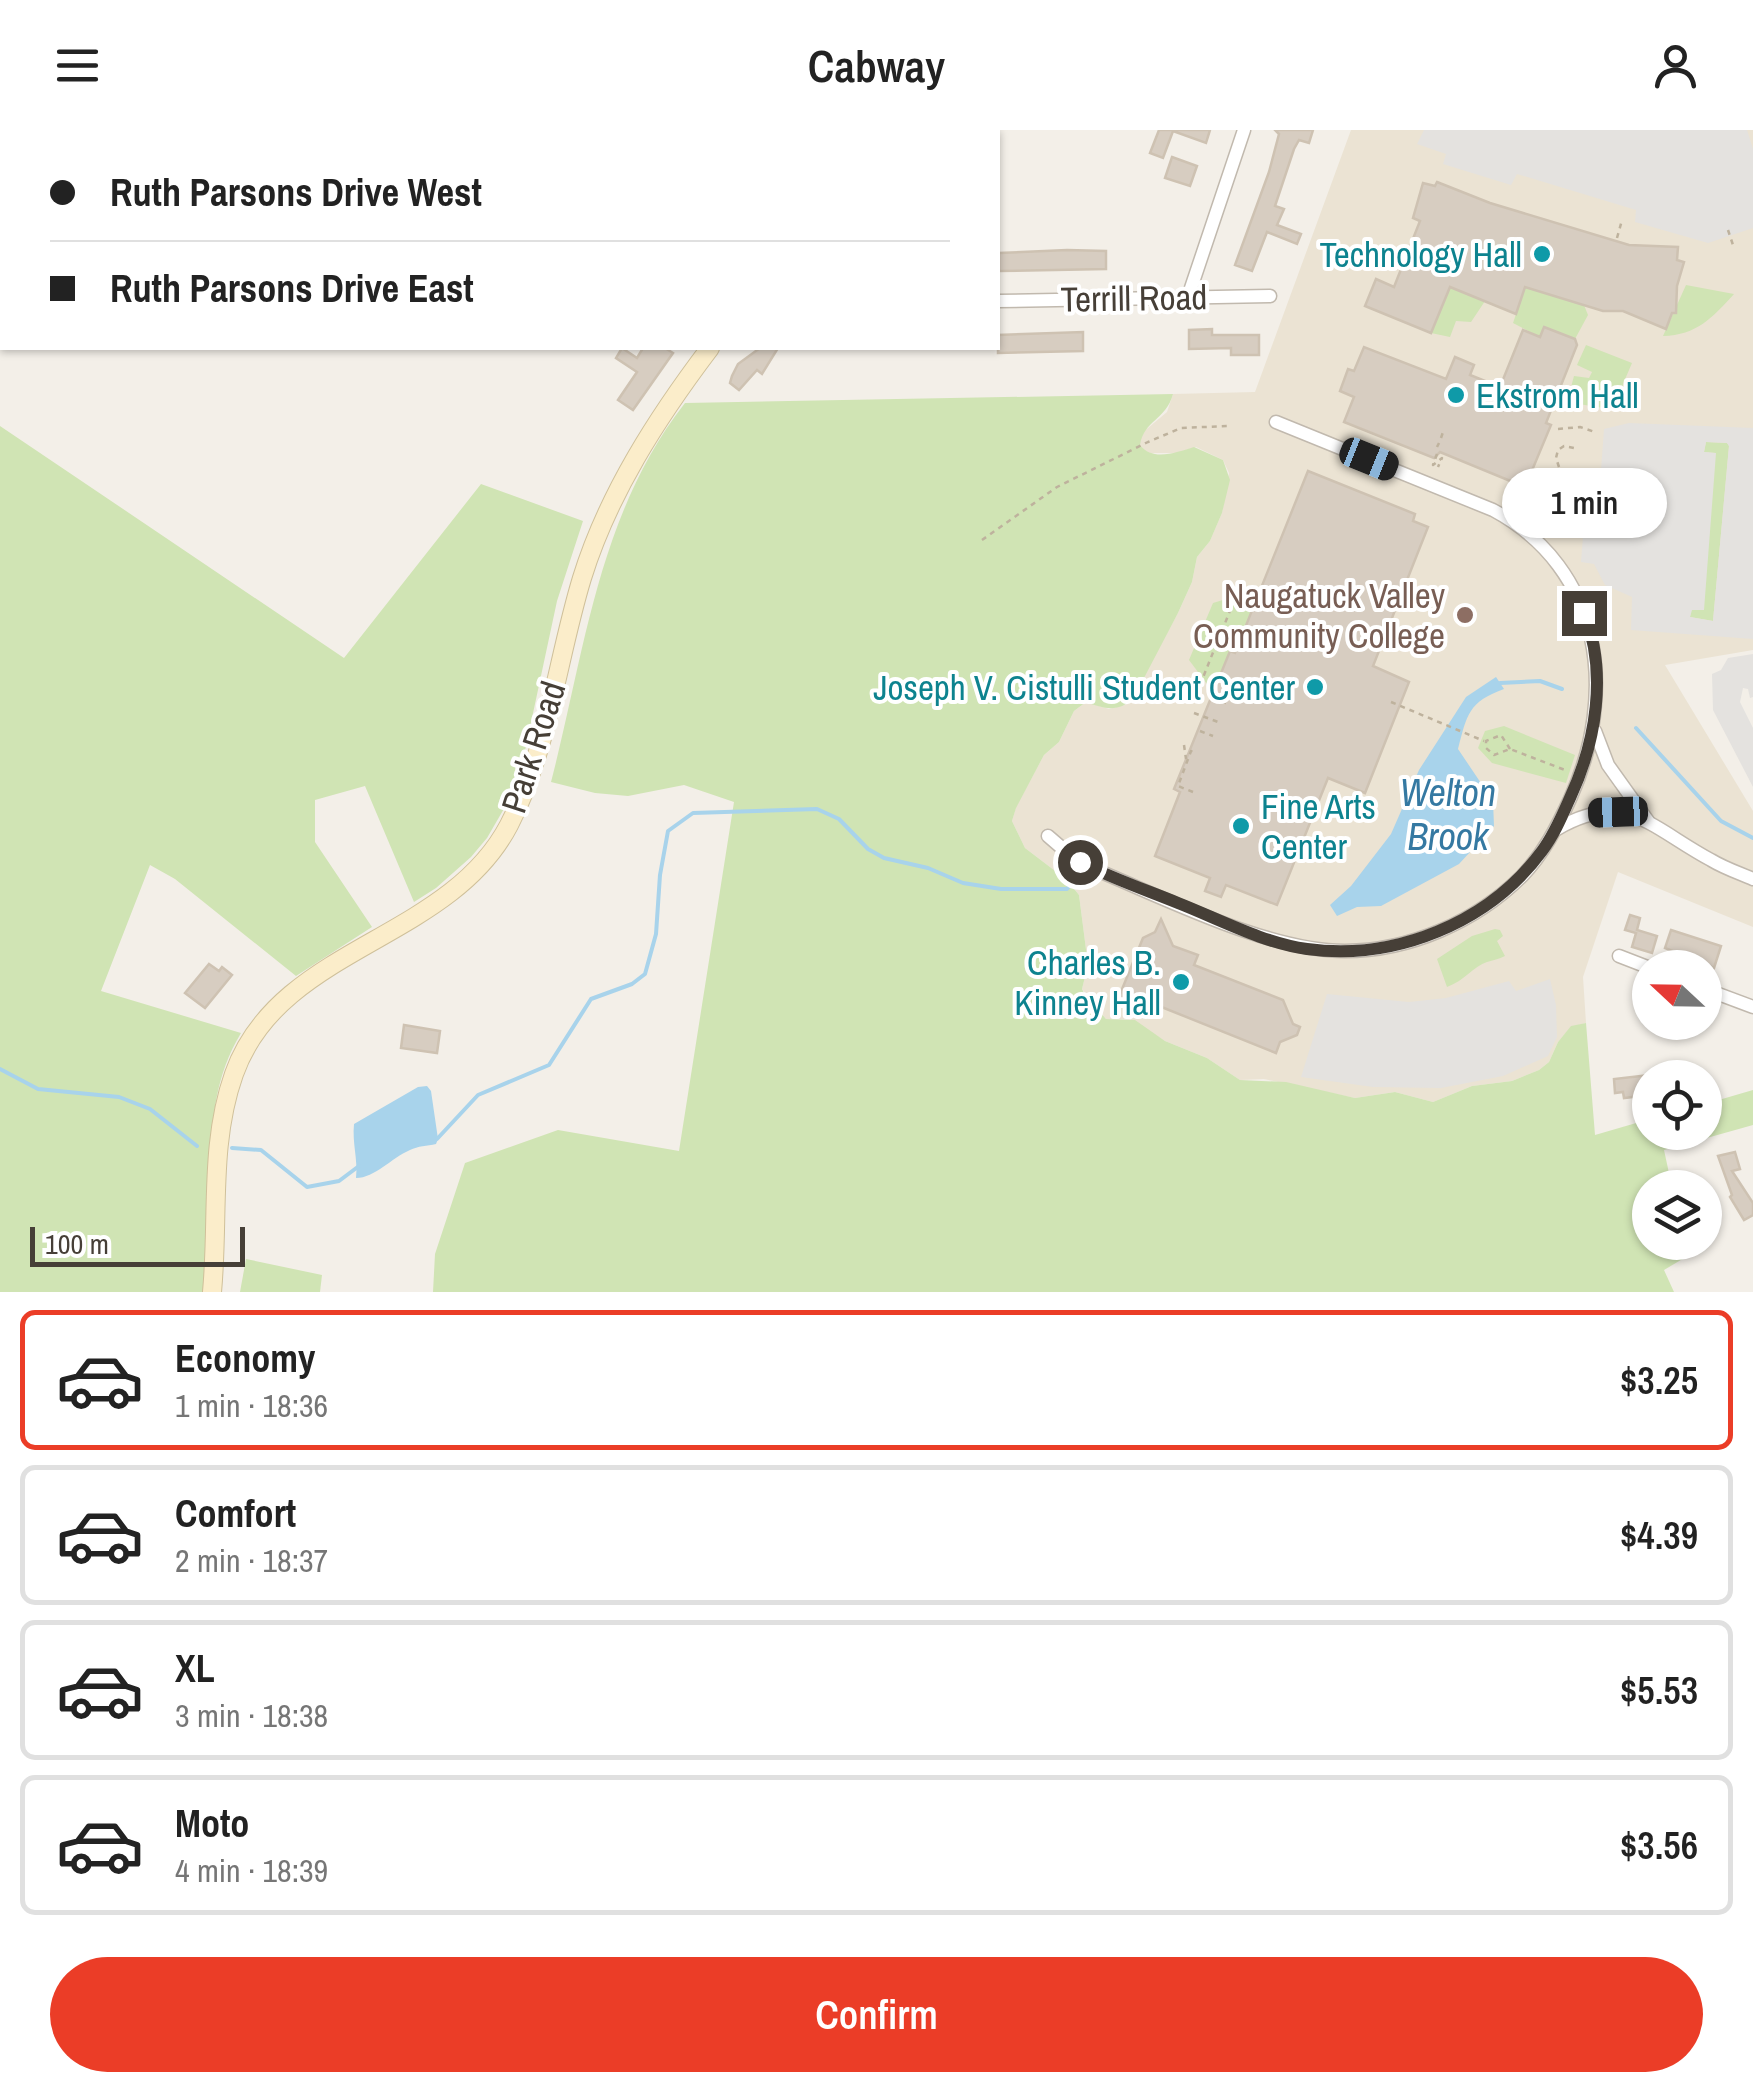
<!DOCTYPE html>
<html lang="en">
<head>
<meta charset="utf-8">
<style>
	body { margin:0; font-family:"Archivo Narrow",sans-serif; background:#f6f6f6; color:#222; height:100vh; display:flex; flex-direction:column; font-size:38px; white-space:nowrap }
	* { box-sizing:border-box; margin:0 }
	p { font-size:32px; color:#767676 }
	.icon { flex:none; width:55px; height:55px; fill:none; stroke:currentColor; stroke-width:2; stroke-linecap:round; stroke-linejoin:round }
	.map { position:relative; height:1162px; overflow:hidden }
	.sheet { display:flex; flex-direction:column; background:#fff; flex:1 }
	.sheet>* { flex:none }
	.hud { position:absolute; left:0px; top:0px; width:1000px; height:220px; box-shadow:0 2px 8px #0004; display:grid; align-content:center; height:220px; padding:0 50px; background:#fff }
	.needle { width:65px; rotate:292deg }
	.buttons { position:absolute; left:1632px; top:820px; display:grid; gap:20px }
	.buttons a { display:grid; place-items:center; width:90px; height:90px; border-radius:50%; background:#fff; box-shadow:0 2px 8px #0004; font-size:50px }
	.scale { position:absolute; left:30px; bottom:25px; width:215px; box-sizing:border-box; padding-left:10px; border:5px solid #463f37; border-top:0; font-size:28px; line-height:35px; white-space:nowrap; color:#463f37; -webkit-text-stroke:8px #fff; paint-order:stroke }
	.end { position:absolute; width:45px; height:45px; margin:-22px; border:12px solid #463f37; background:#fff; box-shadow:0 0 0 5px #fff }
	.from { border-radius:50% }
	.bubble { position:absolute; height:70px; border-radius:35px; background:#fff; box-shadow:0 2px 8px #0004; font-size:32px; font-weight:600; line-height:70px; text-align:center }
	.car { position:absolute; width:30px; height:60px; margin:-30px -15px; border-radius:12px; box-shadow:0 0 8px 2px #0007; background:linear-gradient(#222 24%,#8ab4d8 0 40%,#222 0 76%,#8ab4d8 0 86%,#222 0) }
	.hud b { display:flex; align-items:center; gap:35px; height:95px; font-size:38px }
	.hud b+b { border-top:2px solid #e0e0e0 }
	.hud i { width:25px; height:25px; background:#222 }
	ul { padding:18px 0 0; list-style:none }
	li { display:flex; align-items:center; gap:30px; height:140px; margin:0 20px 15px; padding:0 30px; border:5px solid #e0e0e0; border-radius:15px }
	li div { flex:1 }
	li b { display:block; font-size:38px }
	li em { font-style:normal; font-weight:600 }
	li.on { border-color:#eb3d27 }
	li>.icon { width:90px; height:90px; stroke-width:1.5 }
	.action { display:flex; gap:20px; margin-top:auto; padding:20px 50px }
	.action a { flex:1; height:115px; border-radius:60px; background:#eb3d27; color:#fff; font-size:40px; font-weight:600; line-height:115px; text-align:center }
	header { display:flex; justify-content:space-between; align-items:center; height:130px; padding:0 50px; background:#fff; font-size:45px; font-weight:600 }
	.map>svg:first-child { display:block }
	.education { fill:#ebe3d3 }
	.green { fill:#d0e4b4 }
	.parking { fill:#e4e2df; fill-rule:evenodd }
	.water { fill:#a8d3eb }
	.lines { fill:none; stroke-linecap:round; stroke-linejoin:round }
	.stream { stroke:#a8d3eb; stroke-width:4 }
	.building { fill:#d7cdc1; stroke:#cec2b2; stroke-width:2.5 }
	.street-casing { stroke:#c1b9ae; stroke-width:15 }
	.secondary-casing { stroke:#cfc09a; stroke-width:20 }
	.path { stroke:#beb29d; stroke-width:2.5; stroke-dasharray:5 5; stroke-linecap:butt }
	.street { stroke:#fff; stroke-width:12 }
	.secondary { stroke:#fbedca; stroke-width:18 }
	.route { stroke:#463f37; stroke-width:12 }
	.culture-dot { fill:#0f9aa8; stroke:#fff; stroke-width:4 }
	.education-dot { fill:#8d6e63; stroke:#fff; stroke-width:4 }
	.labels { text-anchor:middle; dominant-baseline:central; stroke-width:8; stroke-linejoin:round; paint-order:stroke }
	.culture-label { font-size:35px; fill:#0d838f; stroke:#fff; text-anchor:end }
	.street-label { font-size:35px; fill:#463f37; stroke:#fff }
	.education-label { font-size:35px; fill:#785e54; stroke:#fff; text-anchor:end }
	.water-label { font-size:38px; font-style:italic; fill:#3579a2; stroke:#fff }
</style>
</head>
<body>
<header><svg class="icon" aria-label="menu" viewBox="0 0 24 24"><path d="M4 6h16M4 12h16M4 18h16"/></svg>Cabway<svg class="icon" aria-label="person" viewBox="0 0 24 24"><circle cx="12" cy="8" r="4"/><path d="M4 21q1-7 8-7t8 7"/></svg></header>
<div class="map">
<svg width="1753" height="1162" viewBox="0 0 1753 1162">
	<rect width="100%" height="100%" fill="#f3efe8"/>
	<path class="education" d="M1351 0H1753V520L1665 535 1753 681V797L1618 742 1583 847 1586 893 1571 897 1558 912 1549 932 1539 940 1512 951 1472 956 1433 972 1395 962 1355 968 1264 949 1240 950 1207 928 1165 911 1130 889H1106L1082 859 1088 835 1079 765 1067 750 1025 718 1012 691 1016 677 1044 625 1059 612 1074 581 1086 572 1109 579 1128 574 1178 483 1192 452 1197 427 1210 411 1222 383 1229 343 1223 330 1196 317 1176 323H1146L1139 315 1142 303 1167 282 1173 264 1255 262Z"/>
	<g class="green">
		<path d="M1686 155 1734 164C1712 188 1697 205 1663 206Z"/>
		<path d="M1450 157 1485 171 1471 192 1456 191 1450 207 1431 203Z"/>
		<path d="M1525 157 1584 175 1588 185 1575 209 1545 197 1540 207 1513 193Z"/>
		<path d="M1586 215 1632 233 1623 254 1621 281 1567 272 1574 246 1589 248 1592 242 1577 235Z"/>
		<path d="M1173 264C1166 290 1144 290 1140 315 1153 332 1177 322 1194 317L1223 330 1230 350 1222 383 1210 411 1197 427 1192 452 1178 483 1134 567C1120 583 1104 579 1086 572L1074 581 1059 612 1044 625 1016 678 1012 691 1025 718 1067 750 1079 765 1088 835 1082 859 1084 863 1106 889 1135 890 1165 911 1207 928 1240 950 1286 952 1355 968 1395 962 1433 972 1472 956 1512 951 1539 940 1549 932 1558 912 1571 896 1586 893 1595 1005 1650 989V1002H1705V974L1753 960V995L1664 1020 1672 1057 1650 1058V1112L1698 1113 1701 1118 1664 1140 1674 1162H433L435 1124 465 1033 558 1000 679 1021 734 672 684 655 628 666 595 663 551 652C585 521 598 384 685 273Z"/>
		<path d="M0 296 344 528 481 354 583 391 557 471 523 630 509 670 487 708 471 727 436 758 414 772 365 656 315 670V712L372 797 296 846 175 749 150 735 101 861 241 903C191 986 224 1071 207 1162H0Z"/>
		<path d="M1706 312 1727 313 1729 316 1713 491 1690 487 1691 480H1703L1715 323 1704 322Z"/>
		<path d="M1226 469 1252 479 1235 523 1229 522 1213 562 1189 530 1213 473Z"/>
		<path d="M1504 596 1575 625 1566 653 1492 633 1478 618 1485 601Z"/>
		<path d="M1495 799 1500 800 1503 806 1497 811 1505 826C1499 829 1493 830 1487 832 1474 836 1464 851 1447 857L1437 829 1472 806Z"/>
		<path d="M246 1129 322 1145 320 1162H240Z"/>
	</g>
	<g class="parking">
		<path d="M1424 0H1747L1753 19V98L1708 113 1635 92 1636 80 1517 44 1511 55 1443 34 1446 24 1417 14Z"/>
		<path d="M1629 293 1753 298V509L1631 500 1632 467 1605 455 1594 434 1581 432 1588 341 1601 340 1604 299ZM1706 312 1727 313 1729 316 1713 491 1690 487 1692 480H1704L1716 323 1704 322Z"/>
		<path d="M1753 524V567L1750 568 1748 559 1743 558 1740 572 1753 598V657L1713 580 1712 544 1721 540 1728 528Z"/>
		<path d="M1550 849 1556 875 1557 907 1548 926 1503 946 1441 958 1373 957 1301 947 1327 864 1409 872 1446 868 1509 851 1516 861Z"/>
	</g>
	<g class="water">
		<path d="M1496 547 1504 559C1468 572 1467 585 1458 619L1493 671 1494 696 1459 734 1381 776 1357 777 1337 786 1330 775 1351 756 1391 704 1419 640 1466 567Z"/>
		<path d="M427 956 431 961 438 1009 436 1014C427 1016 418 1016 410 1020 391 1028 375 1048 356 1048 358 1029 352 1013 354 994L418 957Z"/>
	</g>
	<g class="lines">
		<g class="stream">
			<path d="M1500 553 1540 551 1562 559"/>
			<path d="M1636 598 1721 691 1753 708"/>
			<path d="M0 939 38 959 119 967 150 979 197 1016"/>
			<path d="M437 1009 478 965 549 935 591 869 632 854 645 844 656 804 660 745 668 701 693 683 817 679 839 689 868 719 884 728 928 738 963 753 1001 759H1067L1078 747"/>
			<path d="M232 1018 261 1020 307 1057 339 1051 359 1036"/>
		</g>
	</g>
	<g class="building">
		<path d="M1159 0H1210L1206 13 1173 1 1163 28 1150 23Z"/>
		<path d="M1275 0H1313L1309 13 1299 10 1294 19 1275 76 1284 79 1277 95 1301 104 1297 114 1267 102 1252 141 1235 135 1269 42 1279 4Z"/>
		<path d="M1172 27 1197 36 1190 56 1165 48Z"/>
		<path d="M1437 52 1490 73 1629 115 1678 117 1677 130 1684 132 1677 156 1676 183H1672L1666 199 1623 181H1603L1525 157 1516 184 1450 157 1431 203 1365 176 1376 149 1394 157 1420 91 1413 88 1423 53 1435 56Z"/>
		<path d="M1067 120 1106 121V139L999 141V123Z"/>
		<path d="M1544 197 1575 209 1577 215 1546 293 1551 295 1525 357 1440 322 1434 328 1344 292 1354 267 1340 261 1348 239 1354 241 1364 217 1446 249 1455 227 1474 235 1470 245 1500 257 1523 200 1540 207Z"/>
		<path d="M1212 199V205H1259V225H1231V218L1189 219V200Z"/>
		<path d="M1083 202V221L998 223V205Z"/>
		<path d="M622 218 637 228 643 218H665L673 223 633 280 618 270 637 242 616 228Z"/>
		<path d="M760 218H778L762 244 757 240 739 260 730 253 732 246 738 234Z"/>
		<path d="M1308 341 1415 384 1413 391 1428 397 1373 536 1409 552 1365 663 1328 648 1277 775 1226 755 1221 767 1205 761 1210 748 1155 726 1180 662 1174 659 1230 521 1235 523Z"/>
		<path d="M1630 785 1640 788 1637 800 1657 806 1652 823 1632 817 1636 803 1625 800Z"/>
		<path d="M1161 789 1173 816 1198 825 1194 835 1283 870 1293 894 1300 897 1297 905 1280 912 1276 923 1159 876 1156 885 1118 869 1143 808 1155 802Z"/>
		<path d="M1671 800 1721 816 1714 838 1665 818Z"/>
		<path d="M209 834 219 841 222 837 232 845 205 878 185 863Z"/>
		<path d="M404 895 440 901 437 923 401 918Z"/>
		<path d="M1650 945V965L1624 968 1623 962 1615 963 1614 949Z"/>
		<path d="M1735 1022 1740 1039 1732 1041 1753 1073V1085L1744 1090 1730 1067 1732 1065 1718 1026Z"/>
	</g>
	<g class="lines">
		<g class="street-casing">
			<g id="street">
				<path d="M1188 167 1244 0"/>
				<path d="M998 171 1270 166"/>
				<path d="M1595 601 1608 635 1648 691"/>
				<path d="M1557 699C1626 659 1651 698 1711 730 1724 738 1739 743 1753 749"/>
				<path d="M1048 706 1070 725 1094 739C1167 769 1268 821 1345 821 1409 821 1476 792 1522 746 1544 723 1557 697 1570 669 1618 563 1603 439 1493 380L1276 292"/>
				<path d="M1619 826 1650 838"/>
				<path d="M1705 859 1753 877"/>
			</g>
		</g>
		<g class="secondary-casing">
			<g id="secondary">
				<path d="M869 2 871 0"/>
				<path d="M212 1162C219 1089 209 1014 234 944 279 816 448 812 509 695 549 617 557 530 582 448 608 364 657 288 710 218"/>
			</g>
		</g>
		<g class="path">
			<path d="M1728 100 1734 118"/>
			<path d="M1617 108 1622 90"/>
			<path d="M1558 299 1580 297 1595 302"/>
			<path d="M1441 308 1444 299"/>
			<path d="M1437 317 1439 313"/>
			<path d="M1437 324 1433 335 1442 328 1438 337"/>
			<path d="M1559 337 1556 328 1558 320 1564 316 1574 318"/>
			<path d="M982 410 1057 357 1148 312 1181 298 1228 296"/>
			<path d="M1215 511 1221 514 1218 520 1212 518Z"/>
			<path d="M1218 511 1235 468"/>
			<path d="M1200 555 1214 520"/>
			<path d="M1213 568 1226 573"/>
			<path d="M1391 572 1484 611"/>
			<path d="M1194 583 1218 592"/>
			<path d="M1200 601 1213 606"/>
			<path d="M1184 615 1186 629"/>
			<path d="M1510 619 1501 605 1486 611V618L1494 625 1510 619 1565 640"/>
			<path d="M1193 662 1178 656 1191 621 1194 623"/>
		</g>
		<use href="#street" class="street"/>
		<use href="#secondary" class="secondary"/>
	</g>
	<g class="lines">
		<path class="route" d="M1080 732C1111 748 1146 760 1178 773 1219 789 1263 813 1307 819 1395 831 1489 793 1542 721 1554 705 1562 686 1570 668 1596 612 1608 542 1584 483"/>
	</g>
	<g class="culture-dot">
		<circle cx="1542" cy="124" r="10"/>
		<circle cx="1456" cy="265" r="10"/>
		<circle cx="1315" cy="557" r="10"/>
		<circle cx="1241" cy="696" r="10"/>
		<circle cx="1181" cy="852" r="10"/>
	</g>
	<circle class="education-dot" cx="1465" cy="485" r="10"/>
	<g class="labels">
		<g class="culture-label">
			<text x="1522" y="124">Technology Hall</text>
			<text x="1476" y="265" text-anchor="start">Ekstrom Hall</text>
			<text x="1295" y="557">Joseph V. Cistulli Student Center</text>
			<text x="1261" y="676" text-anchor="start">Fine Arts<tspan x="1261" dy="40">Center</tspan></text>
			<text x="1161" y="832">Charles B.<tspan x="1161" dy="40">Kinney Hall</tspan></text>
		</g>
		<g class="street-label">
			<text transform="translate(1134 168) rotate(-1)">Terrill Road</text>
			<text transform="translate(533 617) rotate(-72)">Park Road</text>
		</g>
		<g class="education-label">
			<text x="1445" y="465">Naugatuck Valley<tspan x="1445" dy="40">Community College</tspan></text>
		</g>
		<g class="water-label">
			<text x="1448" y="662">Welton<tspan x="1448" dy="44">Brook</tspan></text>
		</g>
	</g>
</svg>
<div class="buttons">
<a><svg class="needle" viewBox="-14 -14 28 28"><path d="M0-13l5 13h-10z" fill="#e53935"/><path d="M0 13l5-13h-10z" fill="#767676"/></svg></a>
<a><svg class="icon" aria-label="locate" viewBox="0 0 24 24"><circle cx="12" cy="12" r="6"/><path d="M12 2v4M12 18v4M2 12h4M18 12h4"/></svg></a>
<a><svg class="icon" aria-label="layers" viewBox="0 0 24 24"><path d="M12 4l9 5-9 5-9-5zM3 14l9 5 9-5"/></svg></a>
</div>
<div class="scale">100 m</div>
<i class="end from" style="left:1080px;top:732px"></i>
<i class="end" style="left:1584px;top:483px"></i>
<div class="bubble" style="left:1502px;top:338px;width:165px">1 min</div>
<i class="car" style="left:1369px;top:329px;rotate:112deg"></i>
<i class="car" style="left:1618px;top:682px;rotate:268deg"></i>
<div class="hud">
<b><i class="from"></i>Ruth Parsons Drive West</b>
<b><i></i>Ruth Parsons Drive East</b>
</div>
</div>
<section class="sheet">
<ul>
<li class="on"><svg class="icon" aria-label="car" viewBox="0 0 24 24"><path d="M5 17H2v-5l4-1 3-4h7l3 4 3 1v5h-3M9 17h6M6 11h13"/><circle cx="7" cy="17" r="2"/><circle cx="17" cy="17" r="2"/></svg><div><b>Economy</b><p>1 min · 18:36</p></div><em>$3.25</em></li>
<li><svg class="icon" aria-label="car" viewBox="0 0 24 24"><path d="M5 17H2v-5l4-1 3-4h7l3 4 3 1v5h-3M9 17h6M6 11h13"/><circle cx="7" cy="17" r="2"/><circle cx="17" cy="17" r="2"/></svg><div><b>Comfort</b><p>2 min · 18:37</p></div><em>$4.39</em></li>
<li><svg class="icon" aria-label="car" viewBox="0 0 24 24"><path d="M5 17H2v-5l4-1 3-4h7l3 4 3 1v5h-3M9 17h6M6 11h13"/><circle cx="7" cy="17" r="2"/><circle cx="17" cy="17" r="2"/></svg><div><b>XL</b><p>3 min · 18:38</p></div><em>$5.53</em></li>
<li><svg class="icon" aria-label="car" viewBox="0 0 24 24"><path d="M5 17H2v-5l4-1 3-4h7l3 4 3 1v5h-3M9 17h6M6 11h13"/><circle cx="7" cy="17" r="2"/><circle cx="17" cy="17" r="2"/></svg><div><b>Moto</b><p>4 min · 18:39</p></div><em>$3.56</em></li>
</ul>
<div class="action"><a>Confirm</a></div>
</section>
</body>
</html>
